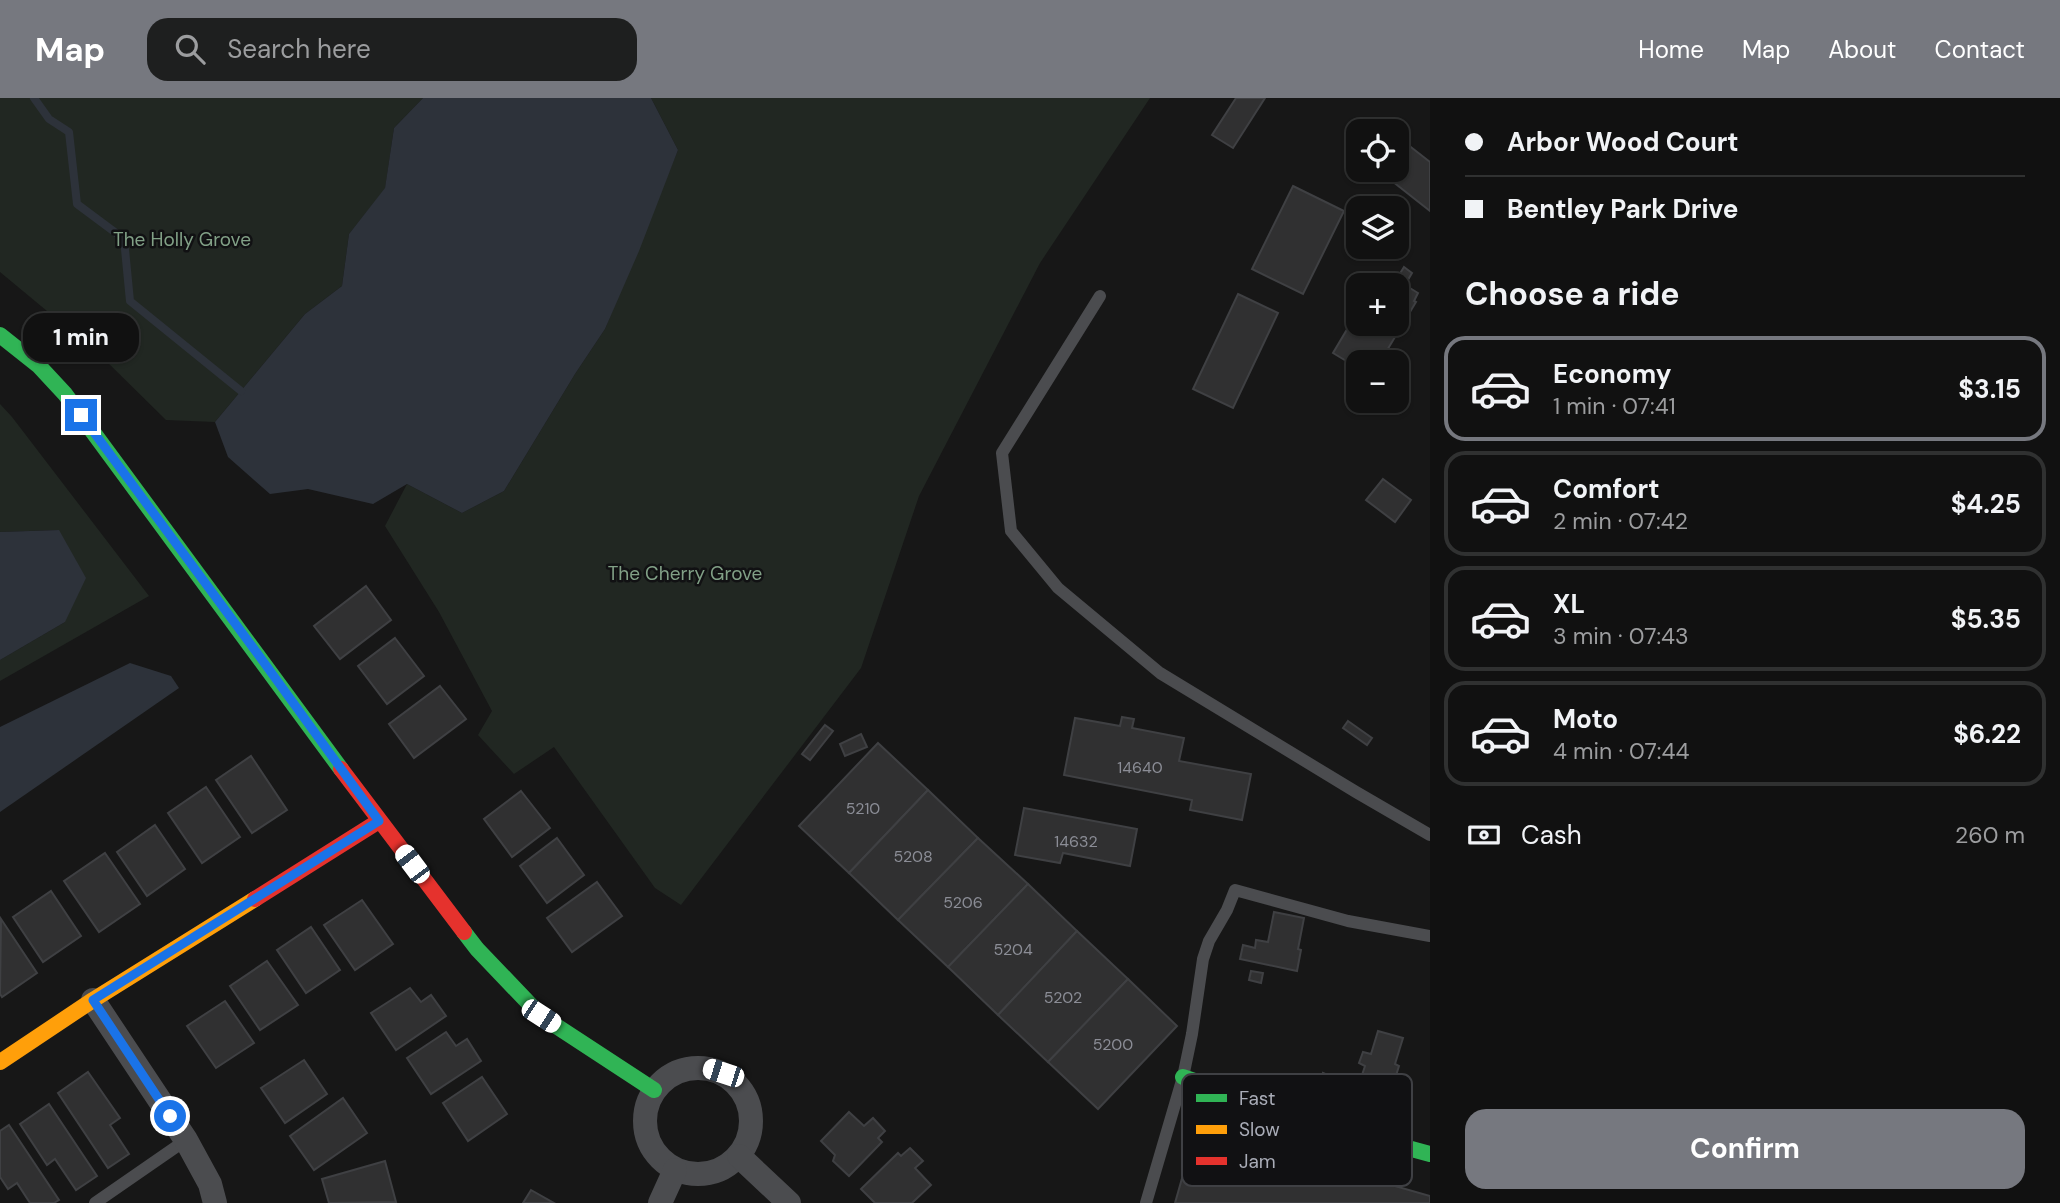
<!DOCTYPE html>
<html lang="en">
<head>
<meta charset="utf-8">
<style>
	body { margin:0; font-family:"DM Sans",sans-serif; background:#1e1f1f; color:#f1f3f6; height:100vh; display:flex; flex-direction:column; font-size:26px; white-space:nowrap }
	* { box-sizing:border-box; margin:0 }
	p { font-size:23px; color:#9c9d9f }
	.icon { flex:none; width:38px; height:38px; fill:none; stroke:currentColor; stroke-width:2; stroke-linecap:round; stroke-linejoin:round }
	.map { position:relative; flex:1; overflow:hidden }
	.sheet { display:flex; flex-direction:column; background:#111; width:630px }
	.sheet>* { flex:none }
	.guide { display:grid; align-content:center; height:154px; padding:0 35px; background:#111 }
	.tools { position:absolute; left:1346px; top:21px; display:grid; gap:14px }
	.tools a { display:grid; place-items:center; width:63px; height:63px; border-radius:14px; background:#111; box-shadow:0 2px 5px #0004,0 0 0 2px #303131; font-size:35px }
	.end { position:absolute; width:32px; height:32px; margin:-16px; border:9px solid #1a73e8; background:#fff; box-shadow:0 0 0 4px #fff }
	.from { border-radius:50% }
	.bubble { position:absolute; height:49px; border-radius:21px; background:#111; box-shadow:0 2px 5px #0004,0 0 0 2px #303131; font-size:23px; font-weight:700; line-height:49px; text-align:center }
	.car { position:absolute; width:21px; height:42px; margin:-21px -10px; border-radius:9px; box-shadow:0 0 5px 2px #0007; background:linear-gradient(#fff 24%,#345 0 40%,#fff 0 76%,#345 0 86%,#fff 0) }
	.guide b { display:flex; align-items:center; gap:24px; height:66px; font-size:26px }
	.guide b+b { border-top:2px solid #303131 }
	.guide i { width:18px; height:18px; background:#f1f3f6 }
	ul { padding:0; list-style:none }
	li { display:flex; align-items:center; gap:21px; height:105px; margin:0 14px 10px; padding:0 21px; border:4px solid #303131; border-radius:21px }
	li div { flex:1 }
	li b { display:block; font-size:26px }
	li em { font-style:normal; font-weight:700 }
	li.on { border-color:#76787f }
	li>.icon { width:63px; height:63px; stroke-width:1.5 }
	h2 { padding:0 35px; font-size:32px; line-height:84px }
	.pay { display:flex; align-items:center; gap:18px; height:77px; padding:0 35px; font-size:26px }
	.pay p { margin-inline-start:auto }
	.action { display:flex; gap:14px; margin-top:auto; padding:14px 35px }
	.action a { flex:1; height:80px; border-radius:21px; background:#76787f; color:#fff; font-size:28px; font-weight:700; line-height:80px; text-align:center }
	header { display:flex; align-items:center; gap:42px; box-sizing:border-box; height:98px; padding:0 35px; background:#76787f; color:#fff }
	header strong { font-size:33px }
	nav { display:flex; gap:38px; margin-inline-start:auto; font-size:24px }
	.search { width:490px; height:63px; background:#1e1f1f; display:flex; align-items:center; gap:18px; box-sizing:border-box; padding:0 24px; border-radius:21px; color:#9c9d9f; font-size:26px }
	main { display:flex; flex:1; min-height:0 }
	.map>svg:first-child { display:block }
	.green { fill:#212722 }
	.water { fill:#2d323a }
	.lines { fill:none; stroke-linecap:round; stroke-linejoin:round }
	.stream { stroke:#2d323a; stroke-width:8 }
	.building { fill:#303031; stroke:#3f4043; stroke-width:2 }
	.lane { stroke:#4b4c4f; stroke-width:12 }
	.street { stroke:#4b4c4f; stroke-width:24 }
	.fast { stroke:#30b455; stroke-width:16 }
	.slow { stroke:#ff9f0a; stroke-width:16 }
	.jam { stroke:#e5322d; stroke-width:16 }
	.route { stroke:#1a73e8; stroke-width:9 }
	.labels { text-anchor:middle; dominant-baseline:central; stroke-width:5; stroke-linejoin:round; paint-order:stroke }
	.number-label { font-size:16px; fill:#8b8d96 }
	.park-label { font-size:19px; fill:#81a086; stroke:#111113 }
	.key { fill:#111113; stroke:#3f4044; stroke-width:2 }
	.key-label { font-size:19px; fill:#a9acb7 }
</style>
</head>
<body>
<header>
<strong>Map</strong>
<div class="search"><svg class="icon" aria-label="search" viewBox="0 0 24 24"><circle cx="10" cy="10" r="6"/><path d="M15 15l6 6"/></svg>Search here</div>
<nav><a>Home</a><a>Map</a><a>About</a><a>Contact</a></nav>
</header>
<main>
<div class="map">
<svg width="1430" height="1105" viewBox="0 0 1430 1105">
	<rect width="100%" height="100%" fill="#171717"/>
	<g class="green">
		<path d="M0 0H423L394 30 385 91 349 136 342 188 305 216 215 324 166 322 100 257 0 174Z"/>
		<path d="M651 0H1150L1040 165 919 398 861 570 681 807 655 790 554 649 514 676 478 637 492 613 439 514 385 428 407 386 462 415 504 393 575 276 605 231 678 52Z"/>
		<path d="M0 306 12 319 149 498 0 583V562L65 524 58 432 0 434Z"/>
	</g>
	<g class="water">
		<path d="M423 0H651L678 52 639 153 605 231 575 276 504 393 462 415 407 386 373 406 308 391 270 396 228 359 215 324 305 216 342 188 349 136 385 90 394 30Z"/>
		<path d="M59 432 86 480 65 524 0 562V434Z"/>
		<path d="M130 565 171 578 179 590 0 714V629Z"/>
	</g>
	<g class="lines">
		<path class="stream" d="M34 0 49 21 69 34 77 106 124 141 130 203 241 293"/>
	</g>
	<g class="building">
		<path d="M1236 0H1265L1233 50 1212 37Z"/>
		<path d="M1398 39 1430 64V113L1378 72H1396V41Z"/>
		<path d="M1293 88 1344 113 1303 196 1252 171Z"/>
		<path d="M1404 169 1412 175 1405 187 1418 195 1414 203 1416 204 1380 264H1358V270L1333 255 1358 213V226H1396V187H1393Z"/>
		<path d="M1378 181 1389 187H1374Z"/>
		<path d="M1238 196 1278 215 1233 310 1193 291Z"/>
		<path d="M1383 381 1411 402 1395 424 1366 402Z"/>
		<path d="M366 488 391 522 340 561 314 528Z"/>
		<path d="M395 540 424 578 387 606 358 568Z"/>
		<path d="M440 588 466 621 414 660 389 626Z"/>
		<path d="M1122 619 1134 621 1132 630 1184 640 1179 663 1251 676 1242 722 1190 712 1192 702 1064 677 1075 620 1120 628Z"/>
		<path d="M1348 623 1372 640 1367 647 1343 630Z"/>
		<path d="M825 627 833 633 810 662 802 656Z"/>
		<path d="M861 636 867 649 845 658 840 646Z"/>
		<path d="M878 645 928 692 849 775 799 728Z"/>
		<path d="M251 658 287 712 252 735 216 682Z"/>
		<path d="M206 689 240 739 202 765 168 715Z"/>
		<path d="M928 692 978 740 898 822 849 775Z"/>
		<path d="M521 693 550 730 512 759 484 721Z"/>
		<path d="M1024 710 1137 731 1130 768 1063 755 1060 765 1015 757Z"/>
		<path d="M155 727 185 771 147 798 117 754Z"/>
		<path d="M557 740 584 777 547 805 520 768Z"/>
		<path d="M978 740 1028 786 948 869 898 822Z"/>
		<path d="M105 755 140 806 99 834 64 783Z"/>
		<path d="M597 784 622 818 572 854 547 820Z"/>
		<path d="M1028 786 1077 833 998 917 948 869Z"/>
		<path d="M51 793 81 838 43 864 13 819Z"/>
		<path d="M362 802 393 846 355 872 324 827Z"/>
		<path d="M1274 814 1304 820 1298 851 1301 852 1297 873 1240 861 1243 847 1255 850 1256 842 1268 844Z"/>
		<path d="M1 821 37 875 2 899 0 896Z"/>
		<path d="M311 829 340 872 306 895 277 852Z"/>
		<path d="M1077 833 1128 881 1048 964 998 917Z"/>
		<path d="M267 863 298 907 260 932 230 888Z"/>
		<path d="M1251 873 1263 875 1261 885 1249 882Z"/>
		<path d="M1128 881 1177 928 1098 1011 1048 964Z"/>
		<path d="M410 890 421 904 431 897 446 918 396 952 371 915Z"/>
		<path d="M225 903 254 945 216 970 187 928Z"/>
		<path d="M1378 933 1403 940 1395 966 1399 968 1388 1003 1358 993 1359 990 1350 987 1353 978 1361 980 1365 968 1359 965 1363 954 1371 956Z"/>
		<path d="M446 934 456 948 467 941 481 963 431 996 407 960Z"/>
		<path d="M304 962 327 996 285 1025 261 990Z"/>
		<path d="M88 974 120 1020 110 1027 129 1056 108 1070 58 995Z"/>
		<path d="M1323 975 1350 987 1344 995 1320 987Z"/>
		<path d="M482 979 507 1016 468 1043 443 1005Z"/>
		<path d="M343 1000 367 1035 314 1072 290 1038Z"/>
		<path d="M49 1006 97 1078 76 1092 55 1061 47 1067 20 1026Z"/>
		<path d="M849 1014 864 1028 873 1020 885 1033 878 1040 882 1044 849 1078 833 1063 835 1057 821 1043Z"/>
		<path d="M9 1027 59 1102 54 1105H30L17 1085 8 1091 0 1079V1033Z"/>
		<path d="M1196 1031 1430 1098V1105H1175Z"/>
		<path d="M910 1050 923 1063 915 1070 931 1087 912 1105H875L861 1091 898 1055 901 1058Z"/>
		<path d="M385 1063 396 1104 329 1105 322 1081Z"/>
		<path d="M531 1092 554 1105H523Z"/>
	</g>
	<g class="lines">
		<g class="lane">
			<path d="M1100 198 1002 355 1011 433 1058 490 1160 575 1356 694 1430 737"/>
			<path d="M95 1105 186 1042"/>
			<path d="M1146 1105 1183 979 1192 936 1203 861 1209 843 1227 812 1235 792 1348 823 1430 838"/>
		</g>
		<g class="street">
			<path d="M93 902 186 1042 210 1086 215 1105"/>
			<circle cx="698" cy="1023" r="53"/>
			<path d="M739 1058 789 1105"/>
			<path d="M660 1105 675 1072"/>
		</g>
		<g class="fast">
			<path d="M0 237 39 268 65 296 341 671"/>
			<path d="M464 834 477 851 541 918 654 992"/>
			<path d="M1183 979 1338 1031 1430 1056"/>
		</g>
		<path class="slow" d="M0 964 93 902 255 801"/>
		<g class="jam">
			<path d="M341 671 464 834"/>
			<path d="M255 801 379 723"/>
		</g>
	</g>
	<g class="lines">
		<path class="route" d="M81 317 257 555 379 723 93 902 170 1018"/>
	</g>
	<g class="labels">
		<g class="number-label">
			<text x="1140" y="669">14640</text>
			<text x="863" y="710">5210</text>
			<text x="1076" y="743">14632</text>
			<text x="913" y="758">5208</text>
			<text x="963" y="804">5206</text>
			<text x="1013" y="851">5204</text>
			<text x="1063" y="899">5202</text>
			<text x="1113" y="946">5200</text>
		</g>
		<g class="park-label">
			<text x="182" y="141">The Holly Grove</text>
			<text x="685" y="475">The Cherry Grove</text>
		</g>
	</g>
	<rect x="1182" y="976" width="230" height="112" rx="10" class="key"/>
	<rect x="1196" y="996" width="31" height="8" fill="#30b455"/>
	<rect x="1196" y="1027" width="31" height="9" fill="#ff9f0a"/>
	<rect x="1196" y="1059" width="31" height="8" fill="#e5322d"/>
	<g class="key-label">
		<text x="1239" y="1007">Fast</text>
		<text x="1239" y="1038">Slow</text>
		<text x="1239" y="1070">Jam</text>
	</g>
</svg>
<div class="tools">
<a><svg class="icon" aria-label="locate" viewBox="0 0 24 24"><circle cx="12" cy="12" r="6"/><path d="M12 2v4M12 18v4M2 12h4M18 12h4"/></svg></a>
<a><svg class="icon" aria-label="layers" viewBox="0 0 24 24"><path d="M12 4l9 5-9 5-9-5zM3 14l9 5 9-5"/></svg></a>
<a>+</a>
<a>−</a>
</div>
<i class="end from" style="left:170px;top:1018px"></i>
<i class="end" style="left:81px;top:317px"></i>
<div class="bubble" style="left:23px;top:215px;width:116px">1 min</div>
<i class="car" style="left:412px;top:766px;rotate:323deg"></i>
<i class="car" style="left:541px;top:918px;rotate:123deg"></i>
<i class="car" style="left:723px;top:975px;rotate:288deg"></i>
</div>
<section class="sheet">
<div class="guide">
<b><i class="from"></i>Arbor Wood Court</b>
<b><i></i>Bentley Park Drive</b>
</div>
<h2>Choose a ride</h2>
<ul>
<li class="on"><svg class="icon" aria-label="car" viewBox="0 0 24 24"><path d="M5 17H2v-5l4-1 3-4h7l3 4 3 1v5h-3M9 17h6M6 11h13"/><circle cx="7" cy="17" r="2"/><circle cx="17" cy="17" r="2"/></svg><div><b>Economy</b><p>1 min · 07:41</p></div><em>$3.15</em></li>
<li><svg class="icon" aria-label="car" viewBox="0 0 24 24"><path d="M5 17H2v-5l4-1 3-4h7l3 4 3 1v5h-3M9 17h6M6 11h13"/><circle cx="7" cy="17" r="2"/><circle cx="17" cy="17" r="2"/></svg><div><b>Comfort</b><p>2 min · 07:42</p></div><em>$4.25</em></li>
<li><svg class="icon" aria-label="car" viewBox="0 0 24 24"><path d="M5 17H2v-5l4-1 3-4h7l3 4 3 1v5h-3M9 17h6M6 11h13"/><circle cx="7" cy="17" r="2"/><circle cx="17" cy="17" r="2"/></svg><div><b>XL</b><p>3 min · 07:43</p></div><em>$5.35</em></li>
<li><svg class="icon" aria-label="car" viewBox="0 0 24 24"><path d="M5 17H2v-5l4-1 3-4h7l3 4 3 1v5h-3M9 17h6M6 11h13"/><circle cx="7" cy="17" r="2"/><circle cx="17" cy="17" r="2"/></svg><div><b>Moto</b><p>4 min · 07:44</p></div><em>$6.22</em></li>
</ul>
<div class="pay"><svg class="icon" aria-label="cash" viewBox="0 0 24 24"><path d="M3 7h18v10H3z"/><circle cx="12" cy="12" r="2"/></svg>Cash<p>260 m</p></div>
<div class="action"><a>Confirm</a></div>
</section>
</main>
</body>
</html>
